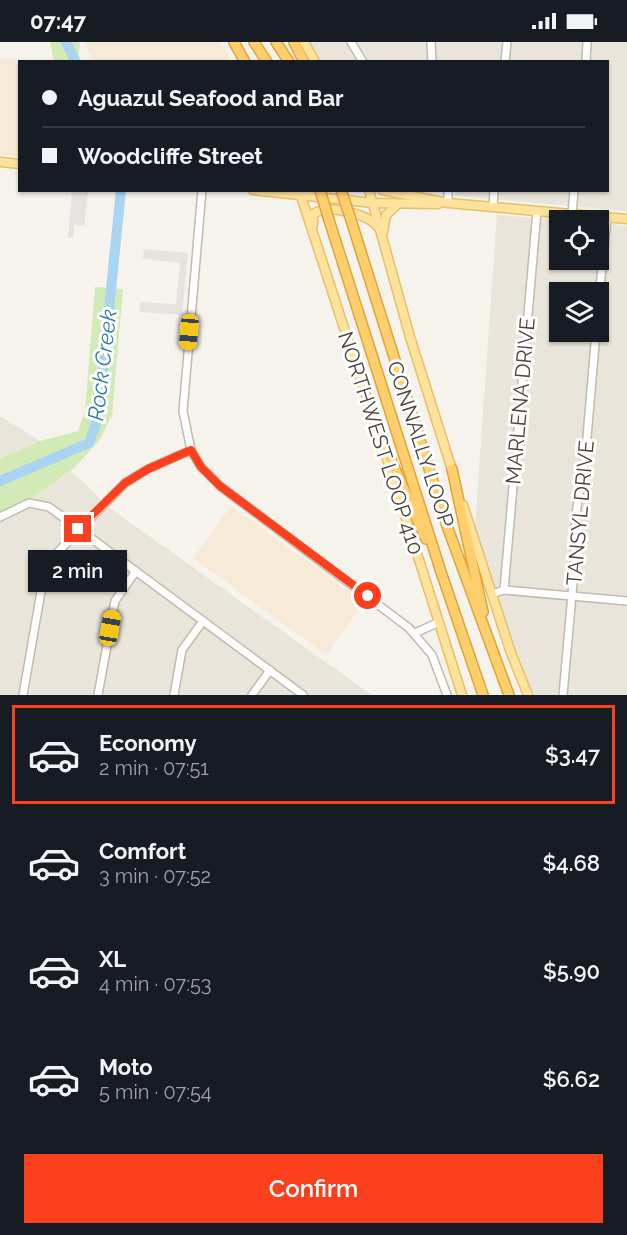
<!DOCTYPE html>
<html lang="en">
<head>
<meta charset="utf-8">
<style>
	body { margin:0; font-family:Raleway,sans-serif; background:#20242c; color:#f1f3f6; height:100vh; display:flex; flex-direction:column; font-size:22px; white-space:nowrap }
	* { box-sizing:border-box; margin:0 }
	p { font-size:20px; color:#9ea1a6 }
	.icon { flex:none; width:33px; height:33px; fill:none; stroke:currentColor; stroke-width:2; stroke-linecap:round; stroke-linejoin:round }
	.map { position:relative; height:653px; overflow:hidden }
	.panel { display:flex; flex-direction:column; background:#171b24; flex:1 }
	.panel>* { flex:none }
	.banner { position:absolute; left:18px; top:18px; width:591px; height:132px; border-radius:0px; box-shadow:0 2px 4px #0004; display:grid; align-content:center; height:132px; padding:0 24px; background:#171b24 }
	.buttons { position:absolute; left:549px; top:168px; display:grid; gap:12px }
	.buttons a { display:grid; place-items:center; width:60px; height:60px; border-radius:0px; background:#171b24; box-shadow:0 2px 4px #0004; font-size:30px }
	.end { position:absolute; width:27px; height:27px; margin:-14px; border:8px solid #fc3f1d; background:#fff; box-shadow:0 0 0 3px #fff }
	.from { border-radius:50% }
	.bubble { position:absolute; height:42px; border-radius:0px; background:#171b24; box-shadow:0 2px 4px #0004; font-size:20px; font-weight:600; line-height:42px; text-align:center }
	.car { position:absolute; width:18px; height:36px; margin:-18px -9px; border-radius:8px; box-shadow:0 0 4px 2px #0007; background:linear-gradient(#f5c518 24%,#345 0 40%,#f5c518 0 76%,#345 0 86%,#f5c518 0) }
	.banner b { display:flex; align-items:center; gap:21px; height:57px; font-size:22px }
	.banner b+b { border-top:2px solid #363941 }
	.banner i { width:15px; height:15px; background:#f1f3f6 }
	ul { padding:10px 0 0; list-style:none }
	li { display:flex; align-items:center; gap:18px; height:99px; margin:0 12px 9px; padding:0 12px; border:3px solid transparent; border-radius:0px }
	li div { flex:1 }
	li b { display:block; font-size:22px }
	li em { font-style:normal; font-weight:600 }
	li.active { border-color:#fc3f1d }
	li>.icon { width:54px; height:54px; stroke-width:1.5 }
	.primary-button { display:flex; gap:12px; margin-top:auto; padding:12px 24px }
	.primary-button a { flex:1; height:69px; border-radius:0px; background:#fc3f1d; color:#fff; font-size:24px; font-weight:600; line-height:69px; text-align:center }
	.status { display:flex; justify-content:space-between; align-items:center; height:42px; padding:0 30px; background:#171b24; direction:ltr }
	.status svg { height:16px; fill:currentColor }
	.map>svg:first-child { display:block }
	.residential { fill:#eae5da; fill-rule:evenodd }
	.commercial { fill:#f7ead8 }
	.green { fill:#d2eab5 }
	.parking { fill:#e5e3e0 }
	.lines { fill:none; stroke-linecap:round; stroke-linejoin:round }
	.river { stroke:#a9d4f2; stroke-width:10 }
	.minor-casing { stroke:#c2bbae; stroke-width:10 }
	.major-casing { stroke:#e6c16a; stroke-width:11 }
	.highway-casing { stroke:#e0a43c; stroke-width:12 }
	.minor { stroke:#fff; stroke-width:7 }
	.major { stroke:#ffe39c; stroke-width:8 }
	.highway { stroke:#ffcf6e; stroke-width:9 }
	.highway-bridge-casing { stroke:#e0a43c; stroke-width:12; stroke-linecap:butt }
	.highway-bridge { stroke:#ffcf6e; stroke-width:9 }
	.route { stroke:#fc3f1d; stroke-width:8 }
	.labels { text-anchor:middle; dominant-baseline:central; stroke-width:6; stroke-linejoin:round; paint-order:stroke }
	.street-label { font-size:21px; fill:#4b4439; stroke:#fff }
	.water-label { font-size:22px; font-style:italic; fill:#2e7ab2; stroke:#fff }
</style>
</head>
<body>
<div class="status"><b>07:47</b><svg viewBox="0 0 49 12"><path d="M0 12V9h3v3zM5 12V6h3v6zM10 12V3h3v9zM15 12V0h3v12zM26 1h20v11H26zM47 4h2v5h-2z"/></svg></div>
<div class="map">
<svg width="627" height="653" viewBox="0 0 627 653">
	<rect width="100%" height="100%" fill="#f6f3ec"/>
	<g class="residential">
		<path d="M309 0H627V169L455 154V148H608V20L320 19Z"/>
		<path d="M497 173 565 178H560V218H598L599 181 627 184V653H534L515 613 475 484ZM560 250H598V290H560Z"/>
		<path d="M0 374 40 399 0 416Z"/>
		<path d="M71 429 110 466 372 653H0V470L28 459Z"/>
	</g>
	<g class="commercial">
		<path d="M84 0H221L232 19H94Z"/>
		<path d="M0 16 39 19 20 20 19 115 0 113Z"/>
		<path d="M231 464 364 560 326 613 193 516Z"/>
	</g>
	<g class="green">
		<path d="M50 0H80L78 19H54Z"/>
		<path d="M95 245 123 247 112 373 99 399 73 427 28 459 0 470V416L40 399 78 389 85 370Z"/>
	</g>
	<g class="parking">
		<path d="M72 149H88L84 184 74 182 73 196H68Z"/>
		<path d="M144 207 188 211 182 273 139 270 140 260 176 262 180 221 143 217Z"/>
	</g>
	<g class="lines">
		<g class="river">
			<path d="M66 0 76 20"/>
			<path d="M0 439 89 401 98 376 121 148"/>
		</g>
		<g class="minor-casing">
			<g id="minor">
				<path d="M351 0 363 20"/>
				<path d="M431 0 432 20"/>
				<path d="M505 20 507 0"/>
				<path d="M586 20 587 0"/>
				<path d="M202 148 183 369 191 408 201 425 220 444 409 586 432 613 447 653"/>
				<path d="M448 161V148"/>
				<path d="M493 165 494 148"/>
				<path d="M572 172 574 148"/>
				<path d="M598 265 607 175"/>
				<path d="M0 475 29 461 49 465 303 653"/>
				<path d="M504 548 537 169"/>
				<path d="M492 552 504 548 627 559"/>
				<path d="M415 591 437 581"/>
				<path d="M23 653 42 544 54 514 125 441 148 427 191 408"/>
				<path d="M98 653 115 559 136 529"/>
				<path d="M174 653 182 608 203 579"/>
				<path d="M252 653 270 628"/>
				<path d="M563 653 574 530 576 472 586 407 596 290"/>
			</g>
		</g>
		<g class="major-casing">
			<g id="major">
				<path d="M304 0 315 20"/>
				<path d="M0 120 20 122"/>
				<path d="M253 148 373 161 438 162"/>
				<path d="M299 148 378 390"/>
				<path d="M369 148 410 295 453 431"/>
				<path d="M382 148 448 161 627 177"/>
				<path d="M313 183V172C329 162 367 171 379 186"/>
				<path d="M383 190 386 173 398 162"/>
				<path d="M386 414 462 653"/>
				<path d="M463 463 511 611 528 653"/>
			</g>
		</g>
		<g class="highway-casing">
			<g id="highway">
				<path d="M234 0 245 20"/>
				<path d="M254 0 267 20"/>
				<path d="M276 0 289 20"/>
				<path d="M294 0 304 20"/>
				<path d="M329 178 441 530 483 653"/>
				<path d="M351 178 447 484 509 653"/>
				<path d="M376 384 426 497"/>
				<path d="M452 427 483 570"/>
			</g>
		</g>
		<use href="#minor" class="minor"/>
		<use href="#major" class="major"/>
		<use href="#highway" class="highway"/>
		<g class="highway-bridge-casing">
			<g id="highway-bridge">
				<path d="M320 148 329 178"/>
				<path d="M341 148 351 178"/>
			</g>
		</g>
		<use href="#highway-bridge" class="highway-bridge"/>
	</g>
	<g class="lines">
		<path class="route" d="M78 487 125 441 148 427 191 408 201 425 220 444 368 554"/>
	</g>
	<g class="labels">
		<g class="street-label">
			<text transform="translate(520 359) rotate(-85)">MARLENA DRIVE</text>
			<text transform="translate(381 401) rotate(72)">NORTHWEST LOOP 410</text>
			<text transform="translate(421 402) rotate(72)">CONNALLY LOOP</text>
			<text transform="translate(580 471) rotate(-85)">TANSYL DRIVE</text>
		</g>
		<g class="water-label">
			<text transform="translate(102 323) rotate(-83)">Rock Creek</text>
		</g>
	</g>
</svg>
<div class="buttons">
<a><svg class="icon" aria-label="locate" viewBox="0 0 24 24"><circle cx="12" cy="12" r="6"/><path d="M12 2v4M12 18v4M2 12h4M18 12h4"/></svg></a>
<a><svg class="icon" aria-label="layers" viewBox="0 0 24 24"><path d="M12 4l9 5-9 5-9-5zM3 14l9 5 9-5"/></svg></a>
</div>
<i class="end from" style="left:368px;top:554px"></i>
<i class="end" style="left:78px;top:487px"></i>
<div class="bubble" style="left:28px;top:508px;width:99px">2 min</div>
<i class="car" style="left:189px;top:290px;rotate:185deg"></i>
<i class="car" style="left:110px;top:586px;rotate:10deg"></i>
<div class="banner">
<b><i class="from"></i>Aguazul Seafood and Bar</b>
<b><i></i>Woodcliffe Street</b>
</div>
</div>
<section class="panel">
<ul>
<li class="active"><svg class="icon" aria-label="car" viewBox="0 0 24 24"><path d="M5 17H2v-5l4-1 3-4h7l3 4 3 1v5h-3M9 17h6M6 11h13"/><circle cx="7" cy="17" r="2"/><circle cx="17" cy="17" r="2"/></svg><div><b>Economy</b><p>2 min · 07:51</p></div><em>$3.47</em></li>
<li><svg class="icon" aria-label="car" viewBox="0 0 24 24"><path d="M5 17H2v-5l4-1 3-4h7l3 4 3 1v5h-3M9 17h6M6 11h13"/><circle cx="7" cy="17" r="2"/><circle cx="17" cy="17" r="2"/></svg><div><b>Comfort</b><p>3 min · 07:52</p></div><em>$4.68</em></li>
<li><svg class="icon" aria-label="car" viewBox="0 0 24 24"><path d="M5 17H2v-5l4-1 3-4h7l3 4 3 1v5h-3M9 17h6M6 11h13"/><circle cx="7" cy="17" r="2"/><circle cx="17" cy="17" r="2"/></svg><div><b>XL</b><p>4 min · 07:53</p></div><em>$5.90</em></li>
<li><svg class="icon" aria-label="car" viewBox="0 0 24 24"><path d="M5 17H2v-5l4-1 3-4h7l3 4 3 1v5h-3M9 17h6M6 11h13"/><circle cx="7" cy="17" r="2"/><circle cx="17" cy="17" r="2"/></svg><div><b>Moto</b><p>5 min · 07:54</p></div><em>$6.62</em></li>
</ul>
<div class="primary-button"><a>Confirm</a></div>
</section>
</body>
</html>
